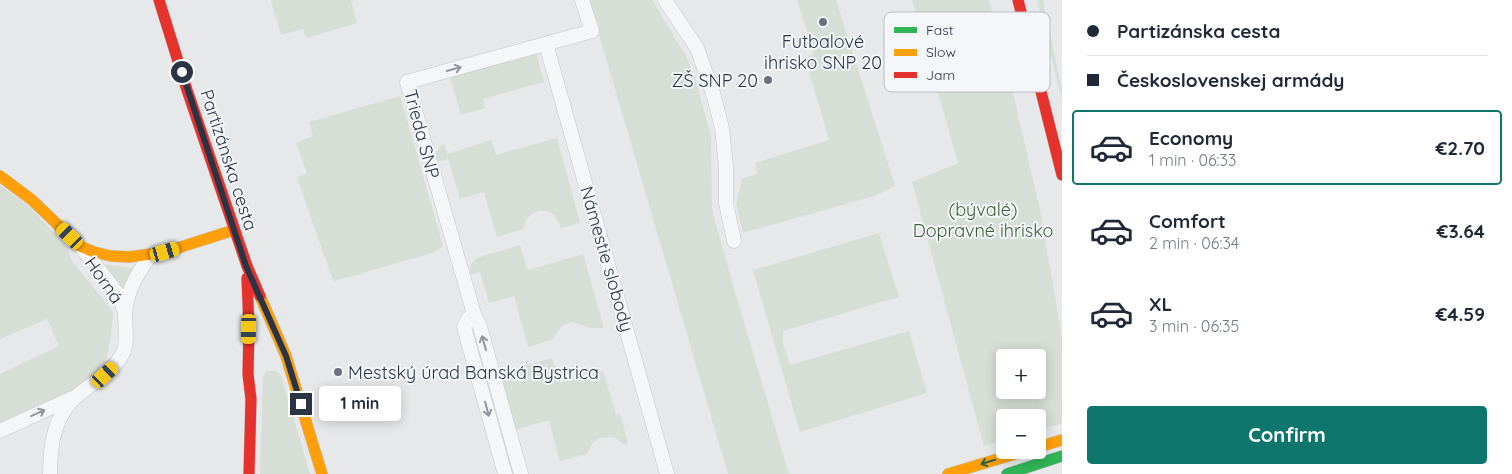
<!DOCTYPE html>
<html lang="en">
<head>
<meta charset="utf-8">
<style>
	body { margin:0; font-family:Quicksand,sans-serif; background:#f6f6f7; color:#1f2937; height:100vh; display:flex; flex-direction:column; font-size:19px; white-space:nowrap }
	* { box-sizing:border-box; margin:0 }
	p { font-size:16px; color:#747a83 }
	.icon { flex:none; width:28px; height:28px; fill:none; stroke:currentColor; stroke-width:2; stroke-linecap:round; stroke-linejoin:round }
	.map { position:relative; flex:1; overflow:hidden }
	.drawer { display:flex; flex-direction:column; background:#fff; width:450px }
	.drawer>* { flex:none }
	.top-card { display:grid; align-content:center; height:110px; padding:0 25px; background:#fff }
	.tools { position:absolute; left:996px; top:349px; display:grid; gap:10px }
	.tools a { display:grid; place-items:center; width:50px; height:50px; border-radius:5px; background:#fff; box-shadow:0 2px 12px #0003; font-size:25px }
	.end { position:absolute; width:22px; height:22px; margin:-11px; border:6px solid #2b3445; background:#fff; box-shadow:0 0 0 2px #fff }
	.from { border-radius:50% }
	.bubble { position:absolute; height:35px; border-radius:5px; background:#fff; box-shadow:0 2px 12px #0003; font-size:16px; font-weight:800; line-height:35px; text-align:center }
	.car { position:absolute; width:15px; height:30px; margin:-15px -8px; border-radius:6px; box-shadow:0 0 4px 1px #0007; background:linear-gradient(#f5c518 24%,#345 0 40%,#f5c518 0 76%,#345 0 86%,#f5c518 0) }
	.top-card b { display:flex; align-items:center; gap:18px; height:48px; font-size:19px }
	.top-card b+b { border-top:1px solid #e0e1e3 }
	.top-card i { width:12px; height:12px; background:#1f2937 }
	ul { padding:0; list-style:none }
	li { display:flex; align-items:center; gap:15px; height:75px; margin:0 10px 8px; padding:0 15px; border:2px solid transparent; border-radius:5px }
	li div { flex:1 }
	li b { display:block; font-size:19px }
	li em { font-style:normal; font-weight:800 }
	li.active { border-color:#0f766e }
	li>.icon { width:45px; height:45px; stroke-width:1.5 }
	.action { display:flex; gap:10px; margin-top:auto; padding:10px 25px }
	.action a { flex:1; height:58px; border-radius:5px; background:#0f766e; color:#fff; font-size:20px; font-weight:800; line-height:58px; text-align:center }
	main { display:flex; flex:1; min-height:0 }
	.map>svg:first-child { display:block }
	.green { fill:#d6ded6; fill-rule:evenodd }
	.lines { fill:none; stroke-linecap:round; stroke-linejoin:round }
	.street-casing { stroke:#c4c6c8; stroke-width:15 }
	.fast-casing { stroke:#c4c6c8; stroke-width:12 }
	.slow-casing { stroke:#c4c6c8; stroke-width:12 }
	.jam-casing { stroke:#c4c6c8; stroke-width:12 }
	.street { stroke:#f5f6f7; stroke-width:14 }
	.fast { stroke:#30b455; stroke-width:11 }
	.slow { stroke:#ff9f0a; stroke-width:11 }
	.jam { stroke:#e5322d; stroke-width:11 }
	.oneway { stroke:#90959e }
	.oneway2 { stroke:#2d614b }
	.route { stroke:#2b3445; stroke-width:6 }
	.poi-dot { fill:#6c737f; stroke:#f4f6f9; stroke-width:2 }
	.labels { text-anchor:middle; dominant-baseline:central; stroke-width:4; stroke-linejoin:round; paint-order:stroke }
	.poi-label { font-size:18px; fill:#2b3445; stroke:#f4f6f9 }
	.street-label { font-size:18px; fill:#2b3445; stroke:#f4f6f9 }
	.park-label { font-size:18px; fill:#3f6138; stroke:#f4f6f9 }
	.key { fill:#f4f6f9; stroke:#b8bcc3; stroke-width:1 }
	.key-label { font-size:14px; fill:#2b3445 }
</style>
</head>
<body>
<main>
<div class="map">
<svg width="1062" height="474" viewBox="0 0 1062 474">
	<rect width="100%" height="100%" fill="#e6e8ea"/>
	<g class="green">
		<path d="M271 0H351L357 23 306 38 303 29 281 35Z"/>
		<path d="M589 0H652L686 56 695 78 711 137 712 210 734 289 789 474H728Z"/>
		<path d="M797 0H836L895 186 874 196 743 233 736 204 742 179 757 174 755 163 829 140 805 58 814 54Z"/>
		<path d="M912 0H989L1009 76 1040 210 1062 337V423L1038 431V418H1005V440L984 446 912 182 958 163ZM1005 358H1038V390H1005Z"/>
		<path d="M1037 0H1043L1062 90V99Z"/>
		<path d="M536 52 544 82 483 99 485 108 461 115 450 76Z"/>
		<path d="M400 96 442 242V247L435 252 335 281 332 278 297 177 307 173 296 143 313 136 309 122Z"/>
		<path d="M557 138 580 223 561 228C555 204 528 205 523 229L497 237 484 192 460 199 448 159 437 162 435 155 441 146 444 144 447 154 491 140 496 155Z"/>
		<path d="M0 185 31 208 66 246 72 261 113 312C112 326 111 344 106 358 93 388 29 411 0 425V374L59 346 47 319 0 339Z"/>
		<path d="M879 233 899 297 783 331V343L790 365 909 331 927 393 800 432 753 270Z"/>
		<path d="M520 245 528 270 583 254 604 328H590L573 322 562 325 553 339 528 347 514 296 489 303 480 272 470 275 471 264 477 258Z"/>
		<path d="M104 264 133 268 125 283 123 290Z"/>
		<path d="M552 358 560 383 603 371 616 415 620 414 628 443 624 445 616 438C599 436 594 438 587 454L560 461 549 420 513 430 497 374Z"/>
		<path d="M267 371H276L281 376 310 474H260L263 376Z"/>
	</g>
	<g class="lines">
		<g class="street-casing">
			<g id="street">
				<path d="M665 0 697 48 713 93 722 128 726 167V203L734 241"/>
				<path d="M546 44 667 474"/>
				<path d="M82 248 118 294 125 312"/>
				<path d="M474 314 468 319 464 327 505 474"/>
				<path d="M0 431 72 398"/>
				<path d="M50 474C50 445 54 414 79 394 95 381 113 372 123 353 128 343 125 326 125 315 126 292 137 274 150 256"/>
				<path d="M521 474 480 327 474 314 407 82 592 31 582 0"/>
			</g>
		</g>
		<g class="fast-casing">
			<path id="fast" d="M1007 474 1062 456"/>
		</g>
		<g class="slow-casing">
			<g id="slow">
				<path d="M0 176 32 200 80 246 94 252 111 256 129 257 165 252 234 230"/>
				<path d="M260 296 286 356 322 474"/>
				<path d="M1038 447 1062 440"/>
				<path d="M948 474 1028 450"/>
			</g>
		</g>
		<g class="jam-casing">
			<g id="jam">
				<path d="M159 0 187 90 247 266 260 296"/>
				<path d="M1018 0 1062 175"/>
				<path d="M247 278 249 329 248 374 251 399 249 474"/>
			</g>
		</g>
		<use href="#street" class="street"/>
		<use href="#fast" class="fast"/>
		<use href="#slow" class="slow"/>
		<use href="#jam" class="jam"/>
	</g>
	<defs><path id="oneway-shaft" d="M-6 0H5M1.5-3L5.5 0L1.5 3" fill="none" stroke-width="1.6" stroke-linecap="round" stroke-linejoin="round" transform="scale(1.25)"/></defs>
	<g class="oneway">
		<use href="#oneway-shaft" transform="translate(454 69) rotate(-16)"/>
		<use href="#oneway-shaft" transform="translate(484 343) rotate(-106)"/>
		<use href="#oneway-shaft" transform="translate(487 409) rotate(75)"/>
		<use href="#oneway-shaft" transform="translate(38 413) rotate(-24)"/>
	</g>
	<use class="oneway2" href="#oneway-shaft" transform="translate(988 462) rotate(163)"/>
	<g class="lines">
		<path class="route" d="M182 72 246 266 286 356 301 404"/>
	</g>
	<g class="poi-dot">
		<circle cx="823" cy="22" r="5"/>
		<circle cx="768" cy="80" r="5"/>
		<circle cx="338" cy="372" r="5"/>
	</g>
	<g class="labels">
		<g class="poi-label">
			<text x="823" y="41">Futbalové<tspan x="823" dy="21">ihrisko SNP 20</tspan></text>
			<text x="758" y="80" text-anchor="end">ZŠ SNP 20</text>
			<text x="348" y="372" text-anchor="start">Mestský úrad Banská Bystrica</text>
		</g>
		<g class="street-label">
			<text transform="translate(422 134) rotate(75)">Trieda SNP</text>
			<text transform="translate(229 160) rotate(72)">Partizánska cesta</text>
			<text transform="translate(607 259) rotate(74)">Námestie slobody</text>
			<text transform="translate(104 280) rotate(55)">Horná</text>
		</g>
		<g class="park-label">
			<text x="983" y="209">(bývalé)<tspan x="983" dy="21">Dopravné ihrisko</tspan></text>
		</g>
	</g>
	<rect x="884" y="12" width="166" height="80" rx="8" class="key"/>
	<rect x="894" y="27" width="23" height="6" fill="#30b455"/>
	<rect x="894" y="49" width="23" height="7" fill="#ff9f0a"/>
	<rect x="894" y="72" width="23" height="6" fill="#e5322d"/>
	<g class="key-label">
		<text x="926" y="35">Fast</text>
		<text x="926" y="57">Slow</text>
		<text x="926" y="80">Jam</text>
	</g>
</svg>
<div class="tools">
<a>+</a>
<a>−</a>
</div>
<i class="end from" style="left:182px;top:72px"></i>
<i class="end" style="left:301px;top:404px"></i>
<div class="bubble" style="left:319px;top:386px;width:82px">1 min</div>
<i class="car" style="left:70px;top:236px;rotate:315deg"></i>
<i class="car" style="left:165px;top:252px;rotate:74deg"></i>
<i class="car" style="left:249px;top:329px;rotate:181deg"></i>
<i class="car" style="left:105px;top:375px;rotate:47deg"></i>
</div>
<section class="drawer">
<div class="top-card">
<b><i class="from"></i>Partizánska cesta</b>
<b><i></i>Československej armády</b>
</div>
<ul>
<li class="active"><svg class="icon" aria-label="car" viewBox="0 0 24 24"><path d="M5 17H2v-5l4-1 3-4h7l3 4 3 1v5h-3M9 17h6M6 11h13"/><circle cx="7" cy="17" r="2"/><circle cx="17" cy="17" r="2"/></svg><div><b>Economy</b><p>1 min · 06:33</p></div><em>€2.70</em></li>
<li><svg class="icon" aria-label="car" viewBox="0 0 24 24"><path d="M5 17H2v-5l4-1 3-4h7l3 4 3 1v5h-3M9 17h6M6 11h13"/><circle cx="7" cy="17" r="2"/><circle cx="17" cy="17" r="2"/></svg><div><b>Comfort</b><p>2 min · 06:34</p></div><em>€3.64</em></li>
<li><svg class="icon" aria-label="car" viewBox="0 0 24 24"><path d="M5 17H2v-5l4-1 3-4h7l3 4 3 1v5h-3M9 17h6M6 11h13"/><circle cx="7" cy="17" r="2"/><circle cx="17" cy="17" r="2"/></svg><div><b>XL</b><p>3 min · 06:35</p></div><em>€4.59</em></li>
</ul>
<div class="action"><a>Confirm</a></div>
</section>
</main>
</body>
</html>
